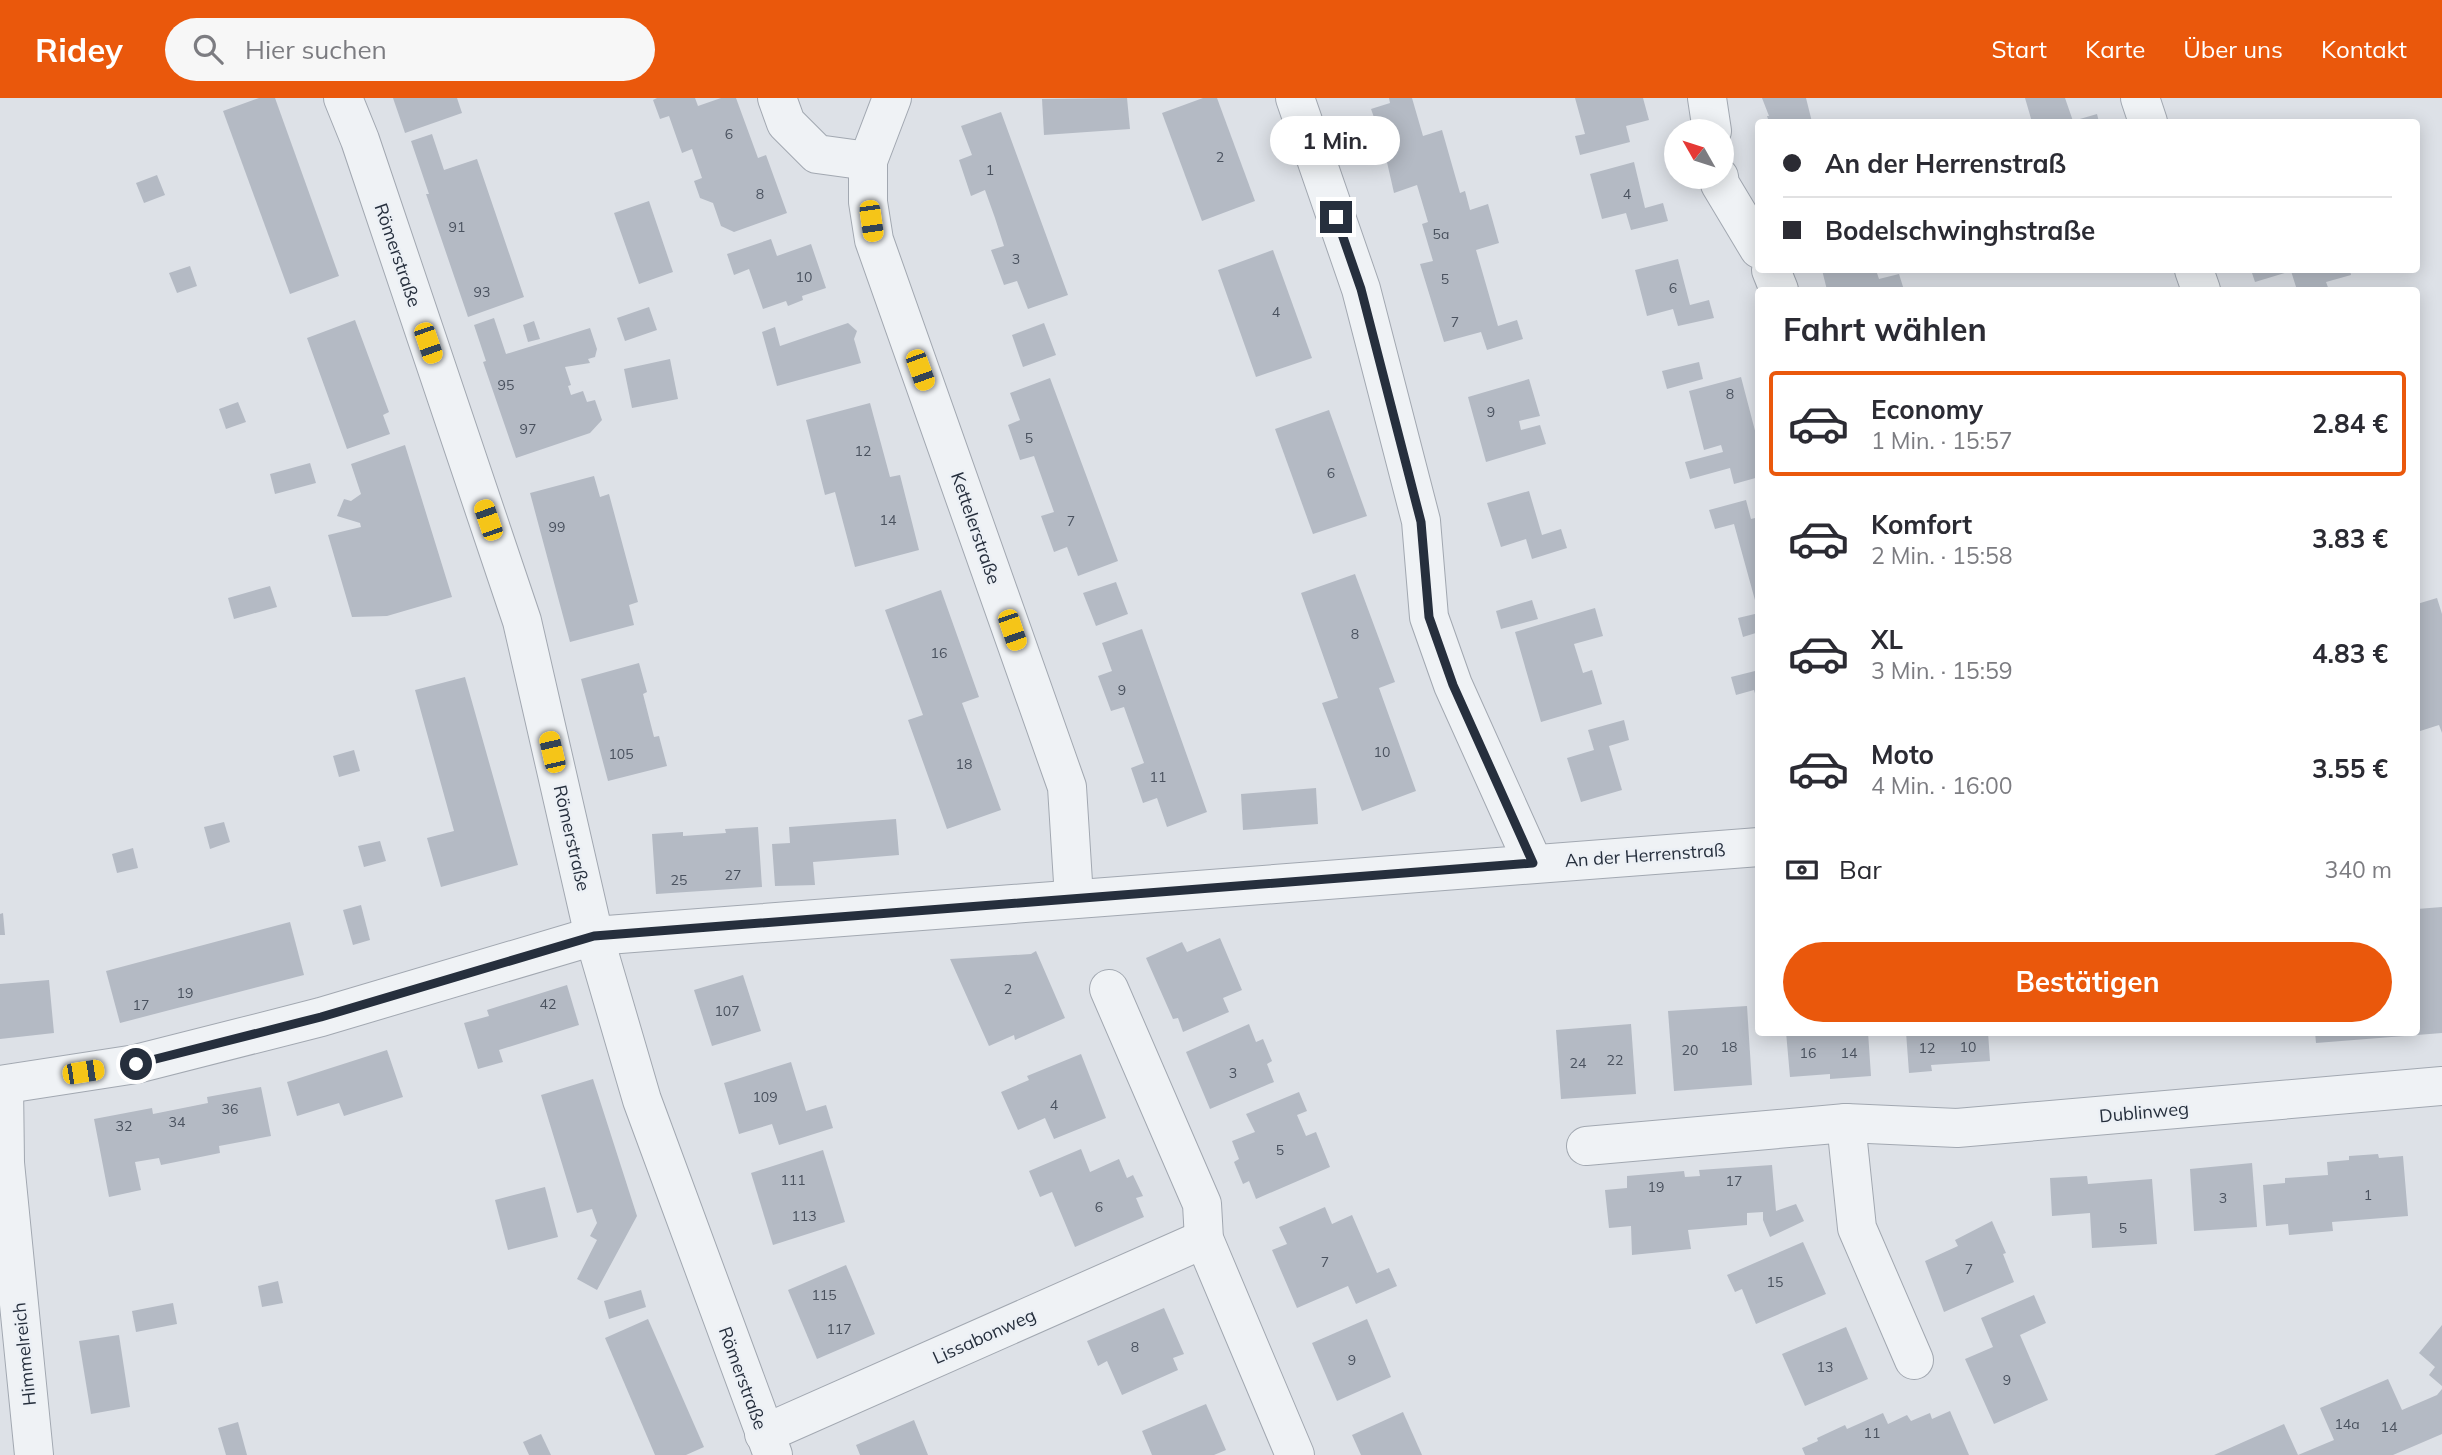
<!DOCTYPE html>
<html lang="de">
<head>
<meta charset="utf-8">
<style>
	body { margin:0; font-family:Mulish,sans-serif; background:#f7f7f7; color:#2b2b33; height:100vh; display:flex; flex-direction:column; font-size:26px; white-space:nowrap }
	* { box-sizing:border-box; margin:0 }
	p { font-size:23px; color:#7c7c81 }
	.icon { flex:none; width:38px; height:38px; fill:none; stroke:currentColor; stroke-width:2; stroke-linecap:round; stroke-linejoin:round }
	.map { position:relative; flex:1; overflow:hidden }
	.details { position:absolute; left:1755px; top:189px; width:665px; height:749px; display:flex; flex-direction:column; background:#fff; border-radius:7px; box-shadow:0 4px 18px #0003 }
	.details>* { flex:none }
	.banner { position:absolute; left:1755px; top:21px; width:665px; height:154px; border-radius:7px; box-shadow:0 4px 18px #0003; display:grid; align-content:center; height:154px; padding:0 28px; background:#fff }
	.needle { width:46px; rotate:309deg }
	.tools { position:absolute; left:1664px; top:21px; display:grid; gap:14px }
	.tools a { display:grid; place-items:center; width:70px; height:70px; border-radius:50%; background:#fff; box-shadow:0 4px 18px #0003; font-size:35px }
	.end { position:absolute; width:32px; height:32px; margin:-16px; border:9px solid #262f3d; background:#fff; box-shadow:0 0 0 4px #fff }
	.from { border-radius:50% }
	.bubble { position:absolute; height:49px; border-radius:24px; background:#fff; box-shadow:0 4px 18px #0003; font-size:23px; font-weight:700; line-height:49px; text-align:center }
	.car { position:absolute; width:21px; height:42px; margin:-21px -10px; border-radius:9px; box-shadow:0 0 5px 2px #0007; background:linear-gradient(#f5c518 24%,#345 0 40%,#f5c518 0 76%,#345 0 86%,#f5c518 0) }
	.banner b { display:flex; align-items:center; gap:24px; height:66px; font-size:26px }
	.banner b+b { border-top:2px solid #e1e1e2 }
	.banner i { width:18px; height:18px; background:#2b2b33 }
	ul { padding:0; list-style:none }
	li { display:flex; align-items:center; gap:21px; height:105px; margin:0 14px 10px; padding:0 14px; border:4px solid transparent; border-radius:7px }
	li div { flex:1 }
	li b { display:block; font-size:26px }
	li em { font-style:normal; font-weight:700 }
	li.active { border-color:#ea580c }
	li>.icon { width:63px; height:63px; stroke-width:1.5 }
	h2 { padding:0 28px; font-size:32px; line-height:84px }
	.pay { display:flex; align-items:center; gap:18px; height:77px; padding:0 28px; font-size:26px }
	.pay p { margin-inline-start:auto }
	.primary-button { display:flex; gap:14px; margin-top:auto; padding:14px 28px }
	.primary-button a { flex:1; height:80px; border-radius:42px; background:#ea580c; color:#fff; font-size:28px; font-weight:700; line-height:80px; text-align:center }
	header { display:flex; align-items:center; gap:42px; box-sizing:border-box; height:98px; padding:0 35px; background:#ea580c; color:#fff }
	header strong { font-size:33px }
	nav { display:flex; gap:38px; margin-inline-start:auto; font-size:24px }
	.search { width:490px; height:63px; background:#f7f7f7; display:flex; align-items:center; gap:18px; box-sizing:border-box; padding:0 24px; border-radius:38px; color:#7c7c81; font-size:26px }
	.map>svg:first-child { display:block }
	.building { fill:#b4bac4 }
	.lines { fill:none; stroke-linecap:round; stroke-linejoin:round }
	.minor-casing { stroke:#a2a8b1; stroke-width:40 }
	.minor { stroke:#eff2f5; stroke-width:38 }
	.route { stroke:#262f3d; stroke-width:9 }
	.labels { text-anchor:middle; dominant-baseline:central; stroke-width:5; stroke-linejoin:round; paint-order:stroke }
	.number-label { font-size:14px; fill:#4a525f }
	.street-label { font-size:18px; fill:#262f3d; stroke:#ecf0f5 }
</style>
</head>
<body>
<header>
<strong>Ridey</strong>
<div class="search"><svg class="icon" aria-label="search" viewBox="0 0 24 24"><circle cx="10" cy="10" r="6"/><path d="M15 15l6 6"/></svg>Hier suchen</div>
<nav><a>Start</a><a>Karte</a><a>Über uns</a><a>Kontakt</a></nav>
</header>
<div class="map">
<svg width="2442" height="1357" viewBox="0 0 2442 1357">
	<rect width="100%" height="100%" fill="#dde1e7"/>
	<g class="building">
		<path d="M259 0H275L339 178 290 196 223 13Z"/>
		<path d="M393 0H457L462 15 405 35Z"/>
		<path d="M657 0H695L698 8 721 0H736L758 60 766 57 787 115 734 134 721 128 713 105 700 100 694 83 702 80 692 51 682 55 669 18 660 21 653 2Z"/>
		<path d="M1127 0 1130 31 1044 37 1042 1Z"/>
		<path d="M1203 0H1217L1255 103 1202 123 1162 15Z"/>
		<path d="M1389 0H1412L1423 38 1442 32 1460 95 1465 93 1470 112 1488 106 1499 145 1476 152 1498 228 1517 222 1523 241 1487 252 1481 234 1444 244 1420 166 1433 163 1422 126 1428 124 1417 87 1394 95 1384 51H1382L1374 26 1376 25 1371 11 1390 5Z"/>
		<path d="M1575 0H1643L1649 22 1626 28 1630 44 1580 57 1575 38 1585 36Z"/>
		<path d="M1762 0H1806L1812 24H1769L1767 18H1769Z"/>
		<path d="M2025 0H2065L2073 23 2097 16 2099 24H2032Z"/>
		<path d="M1001 14 1068 197 1028 211 1017 183 1004 187 991 152 1004 148 995 120 985 92 971 98 959 62 972 57 961 28Z"/>
		<path d="M432 36 444 72 477 61 524 199 468 219 426 96H429L411 43Z"/>
		<path d="M1634 64 1645 110 1663 105 1668 123 1631 132 1626 115 1602 121 1590 76Z"/>
		<path d="M157 77 165 97 144 105 136 85Z"/>
		<path d="M649 103 673 174 639 186 614 115Z"/>
		<path d="M771 141 777 158 811 146 826 190 802 198 803 202 788 208 786 203 763 211 749 171 734 177 727 156Z"/>
		<path d="M1273 152 1312 260 1256 279 1218 172Z"/>
		<path d="M1678 161 1690 207 1709 202 1714 220 1678 228 1673 211 1647 218 1635 172Z"/>
		<path d="M190 168 197 188 177 195 169 175Z"/>
		<path d="M1822 172H1876L1879 181 1899 176 1904 192H1827Z"/>
		<path d="M2251 172H2350L2351 177 2326 184 2329 192H2297L2291 173 2255 184Z"/>
		<path d="M649 209 657 232 625 243 617 220Z"/>
		<path d="M494 220 506 256 590 230 597 251 595 259 588 261 590 265 565 269 571 287 568 288 571 297 583 293 587 304 595 302 602 322 590 335 516 360 483 264 486 263 474 227Z"/>
		<path d="M355 222 389 314 383 317 390 336 347 351 307 240Z"/>
		<path d="M534 223 540 241 528 244 523 227Z"/>
		<path d="M848 225 857 233 854 241 861 265 777 288 762 234 775 229 780 248Z"/>
		<path d="M1044 225 1056 257 1023 269 1012 237Z"/>
		<path d="M670 261 678 301 632 310 624 271Z"/>
		<path d="M1699 264 1703 281 1667 291 1662 273Z"/>
		<path d="M1741 279 1759 348V379L1734 386 1730 370 1690 381 1685 364 1723 354 1721 347 1704 352 1689 293Z"/>
		<path d="M1050 280 1118 463 1078 478 1067 449 1054 454 1041 418 1054 414 1034 358 1020 362 1008 327 1020 322 1010 295Z"/>
		<path d="M1529 281 1540 318 1519 323 1521 332 1540 327 1546 346 1486 364 1468 299Z"/>
		<path d="M238 304 246 324 226 331 219 311Z"/>
		<path d="M870 305 890 379 900 377 919 452 855 469 835 394 825 397 806 322Z"/>
		<path d="M1329 312 1367 418 1313 436 1275 331Z"/>
		<path d="M405 347 452 499 387 518 352 519 328 437 361 429 360 425 337 418 344 401 351 403 361 396 351 366Z"/>
		<path d="M310 365 316 385 275 396 270 376Z"/>
		<path d="M594 378 600 399 609 396 638 504 629 507 634 527 570 544 530 395Z"/>
		<path d="M1529 393 1542 437 1561 431 1567 450 1532 461 1526 441 1501 449 1487 405Z"/>
		<path d="M1746 402 1751 421 1759 419 1758 513 1734 426 1715 431 1709 412Z"/>
		<path d="M1355 476 1395 584 1379 590 1416 693 1362 713 1322 605 1338 600 1301 495Z"/>
		<path d="M1116 484 1128 516 1096 528 1083 495Z"/>
		<path d="M270 488 277 509 234 521 228 500Z"/>
		<path d="M941 492 979 599 962 605 1001 712 947 731 908 622 923 617 885 512Z"/>
		<path d="M2437 500 2442 516V635L2439 627 2417 634V506Z"/>
		<path d="M1532 502 1538 521 1501 531 1496 513Z"/>
		<path d="M1595 510 1603 538 1574 546 1583 575 1592 572 1602 606 1541 624 1515 534Z"/>
		<path d="M1759 515V534L1743 539 1738 520Z"/>
		<path d="M1142 531 1207 714 1167 729 1157 700 1143 705 1131 670 1144 665 1124 609 1111 613 1098 578 1112 573 1102 545Z"/>
		<path d="M639 565 647 594 643 596 654 639 659 638 667 668 608 683 581 581Z"/>
		<path d="M1759 572V606H1758L1754 592 1736 597 1731 579Z"/>
		<path d="M465 579 518 767 441 789 427 740 454 733 415 592Z"/>
		<path d="M1624 622 1629 642 1609 648 1622 692 1581 704 1567 660 1594 652 1588 632Z"/>
		<path d="M354 652 360 673 339 679 333 658Z"/>
		<path d="M1316 690 1318 726 1243 732 1241 696Z"/>
		<path d="M896 721 899 757 813 764 815 787 775 788 772 746 790 745 789 729Z"/>
		<path d="M224 724 230 744 210 751 204 729Z"/>
		<path d="M758 729 762 789 656 796 652 736 683 734V738L726 735 725 731Z"/>
		<path d="M380 743 386 763 364 769 358 748Z"/>
		<path d="M133 750 138 770 117 775 112 756Z"/>
		<path d="M361 807 370 842 353 847 343 812Z"/>
		<path d="M2442 809V935L2316 945 2315 934H2417V811Z"/>
		<path d="M3 815 5 837H0V816Z"/>
		<path d="M290 824 304 877 120 925 106 873Z"/>
		<path d="M1220 840 1242 892 1223 900 1229 914 1183 934 1178 920 1173 921 1146 860 1182 844 1187 854Z"/>
		<path d="M1036 853 1065 920 1015 942 1014 937 989 948 950 861 1031 856Z"/>
		<path d="M743 877 761 933 712 948 694 892Z"/>
		<path d="M49 882 54 935 0 941V886Z"/>
		<path d="M567 887 579 927 499 952 503 964 478 971 464 925 489 918 487 912Z"/>
		<path d="M1747 908 1752 987 1674 993 1668 913Z"/>
		<path d="M1249 926 1256 944 1263 941 1272 963 1267 966 1274 984 1210 1011 1186 954Z"/>
		<path d="M1631 926 1636 996 1561 1001 1556 932Z"/>
		<path d="M1786 934H1868L1871 978 1830 981V976L1790 979Z"/>
		<path d="M1906 934H1988L1990 963 1931 967 1932 973 1909 975Z"/>
		<path d="M387 952 403 999 344 1018 339 1005 297 1018 287 984Z"/>
		<path d="M1081 956 1106 1020 1054 1041 1045 1020 1018 1032 1001 994 1029 982 1027 978Z"/>
		<path d="M791 964 806 1013 826 1007 833 1030 779 1047 772 1026 739 1036 724 985Z"/>
		<path d="M593 981 637 1118 597 1192 577 1181 597 1142 590 1138 597 1125 592 1111 577 1115 541 997Z"/>
		<path d="M261 989 271 1038 219 1048 220 1055 161 1067 159 1060 135 1064 141 1092 109 1099 94 1021 152 1010 153 1016 208 1005 207 999Z"/>
		<path d="M1299 994 1307 1013 1297 1017 1306 1038 1316 1034 1330 1069 1256 1101 1249 1083 1243 1086 1234 1064 1239 1061 1232 1043 1255 1034 1246 1016Z"/>
		<path d="M1081 1051 1090 1074 1119 1061 1127 1080 1133 1077 1143 1098 1136 1100 1144 1119 1075 1149 1052 1094 1040 1099 1029 1073Z"/>
		<path d="M823 1052 845 1124 773 1147 751 1075Z"/>
		<path d="M2378 1056 2379 1060 2403 1058 2408 1118 2332 1124 2333 1133 2289 1137 2288 1126 2266 1128 2263 1087 2285 1085V1080L2328 1077 2327 1064 2349 1062V1058Z"/>
		<path d="M2252 1065 2257 1129 2194 1133 2190 1071Z"/>
		<path d="M1772 1067 1776 1113 1796 1106 1804 1123 1770 1139 1763 1122V1114L1747 1115V1127L1688 1132 1691 1151 1632 1157 1631 1128 1609 1130 1605 1092 1627 1090V1078L1684 1073 1685 1079 1700 1078 1699 1072Z"/>
		<path d="M2087 1078 2088 1086 2152 1081 2157 1146 2092 1150 2090 1115 2052 1118 2050 1080Z"/>
		<path d="M545 1089 558 1139 508 1152 495 1102Z"/>
		<path d="M1325 1109 1332 1126 1352 1117 1377 1175 1389 1170 1397 1188 1356 1206 1348 1188 1297 1210 1272 1152 1287 1146 1279 1129Z"/>
		<path d="M1992 1123 2006 1155 2003 1156 2014 1184 1944 1214 1925 1163 1958 1148 1955 1142Z"/>
		<path d="M1803 1144 1826 1196 1756 1226 1742 1191 1735 1194 1727 1177Z"/>
		<path d="M846 1167 875 1236 817 1261 788 1192Z"/>
		<path d="M278 1183 283 1205 262 1209 258 1188Z"/>
		<path d="M641 1192 646 1209 609 1221 604 1203Z"/>
		<path d="M2034 1197 2046 1225 2020 1237 2048 1302 1994 1326 1965 1261 1993 1249 1981 1220Z"/>
		<path d="M173 1205 177 1226 136 1234 132 1213Z"/>
		<path d="M1164 1210 1184 1256 1173 1260 1178 1272 1122 1297 1107 1263 1098 1268 1087 1243Z"/>
		<path d="M648 1221 704 1349 686 1357H655L605 1240Z"/>
		<path d="M1367 1221 1391 1279 1337 1303 1312 1245Z"/>
		<path d="M2442 1227V1288L2429 1277 2435 1269 2419 1255Z"/>
		<path d="M1846 1229 1868 1281 1805 1308 1782 1256Z"/>
		<path d="M119 1237 130 1309 91 1316 79 1243Z"/>
		<path d="M2388 1281 2402 1312 2437 1297 2442 1291V1336L2393 1357H2214L2284 1326 2298 1357 2334 1342 2320 1310Z"/>
		<path d="M1206 1306 1226 1352 1214 1357H1152L1142 1333Z"/>
		<path d="M1950 1313 1969 1357H1805L1802 1350 1818 1343 1817 1340 1845 1327 1847 1331 1883 1315 1888 1326 1907 1317 1911 1323 1930 1315 1932 1321Z"/>
		<path d="M1403 1314 1422 1357H1361L1352 1337Z"/>
		<path d="M914 1322 928 1357H860L856 1347Z"/>
		<path d="M238 1324 247 1357H226L218 1330Z"/>
		<path d="M541 1336 551 1357H529L523 1344Z"/>
	</g>
	<g class="lines">
		<g class="minor-casing">
			<g id="minor">
				<path d="M343 0 360 42 522 523 594 838 642 1002 773 1357"/>
				<path d="M777 0 786 25 817 56 868 63"/>
				<path d="M892 0 868 63V104L874 142 1067 689 1074 800"/>
				<path d="M1295 0 1361 191 1421 423 1429 519 1453 587 1533 765"/>
				<path d="M1707 0 1712 33"/>
				<path d="M2140 0 2148 24"/>
				<path d="M1719 79 1720 86 1759 151"/>
				<path d="M1771 172 1779 192"/>
				<path d="M2194 172 2201 192"/>
				<path d="M1109 891 1202 1106 1204 1141 1295 1357"/>
				<path d="M0 987 136 966 321 919 594 838 1759 749"/>
				<path d="M4 987 5 1065 34 1357"/>
				<path d="M1846 1025 1857 1130 1914 1262"/>
				<path d="M1586 1048 1846 1025 1957 1030 2442 988"/>
				<path d="M764 1336 1204 1141"/>
			</g>
		</g>
		<use href="#minor" class="minor"/>
	</g>
	<g class="lines">
		<path class="route" d="M136 966 321 919 594 838 1533 765 1453 587 1429 519 1421 424 1361 191 1336 119"/>
	</g>
	<g class="labels">
		<g class="number-label">
			<text x="729" y="36">6</text>
			<text x="1220" y="59">2</text>
			<text x="990" y="72">1</text>
			<text x="760" y="96">8</text>
			<text x="1627" y="96">4</text>
			<text x="457" y="129">91</text>
			<text x="1441" y="136">5a</text>
			<text x="1016" y="161">3</text>
			<text x="804" y="179">10</text>
			<text x="1445" y="181">5</text>
			<text x="1673" y="190">6</text>
			<text x="482" y="194">93</text>
			<text x="1276" y="214">4</text>
			<text x="1455" y="224">7</text>
			<text x="506" y="287">95</text>
			<text x="1730" y="296">8</text>
			<text x="1491" y="314">9</text>
			<text x="528" y="331">97</text>
			<text x="1029" y="340">5</text>
			<text x="863" y="353">12</text>
			<text x="1331" y="375">6</text>
			<text x="888" y="422">14</text>
			<text x="1071" y="423">7</text>
			<text x="557" y="429">99</text>
			<text x="1355" y="536">8</text>
			<text x="939" y="555">16</text>
			<text x="1122" y="592">9</text>
			<text x="1382" y="654">10</text>
			<text x="621" y="656">105</text>
			<text x="964" y="666">18</text>
			<text x="1158" y="679">11</text>
			<text x="733" y="777">27</text>
			<text x="679" y="782">25</text>
			<text x="1008" y="891">2</text>
			<text x="185" y="895">19</text>
			<text x="548" y="906">42</text>
			<text x="141" y="907">17</text>
			<text x="727" y="913">107</text>
			<text x="1729" y="949">18</text>
			<text x="1968" y="949">10</text>
			<text x="1927" y="950">12</text>
			<text x="1690" y="952">20</text>
			<text x="1808" y="955">16</text>
			<text x="1849" y="955">14</text>
			<text x="1615" y="962">22</text>
			<text x="1578" y="965">24</text>
			<text x="1233" y="975">3</text>
			<text x="765" y="999">109</text>
			<text x="1054" y="1007">4</text>
			<text x="230" y="1011">36</text>
			<text x="177" y="1024">34</text>
			<text x="124" y="1028">32</text>
			<text x="1280" y="1052">5</text>
			<text x="793" y="1082">111</text>
			<text x="1734" y="1083">17</text>
			<text x="1656" y="1089">19</text>
			<text x="2368" y="1097">1</text>
			<text x="2223" y="1100">3</text>
			<text x="1099" y="1109">6</text>
			<text x="804" y="1118">113</text>
			<text x="2123" y="1130">5</text>
			<text x="1325" y="1164">7</text>
			<text x="1969" y="1171">7</text>
			<text x="1775" y="1184">15</text>
			<text x="824" y="1197">115</text>
			<text x="839" y="1231">117</text>
			<text x="1135" y="1249">8</text>
			<text x="1352" y="1262">9</text>
			<text x="1825" y="1269">13</text>
			<text x="2007" y="1282">9</text>
			<text x="2347" y="1326">14a</text>
			<text x="2389" y="1329">14</text>
			<text x="1872" y="1335">11</text>
		</g>
		<g class="street-label">
			<text transform="translate(398 157) rotate(71)">Römerstraße</text>
			<text transform="translate(976 430) rotate(71)">Kettelerstraße</text>
			<text transform="translate(572 740) rotate(77)">Römerstraße</text>
			<text transform="translate(1645 757) rotate(-4)">An der Herrenstraß</text>
			<text transform="translate(2144 1014) rotate(-5)">Dublinweg</text>
			<text transform="translate(984 1238) rotate(-24)">Lissabonweg</text>
			<text transform="translate(24 1256) rotate(-96)">Himmelreich</text>
			<text transform="translate(743 1280) rotate(70)">Römerstraße</text>
		</g>
	</g>
</svg>
<div class="tools">
<a><svg class="needle" viewBox="-14 -14 28 28"><path d="M0-13l5 13h-10z" fill="#e53935"/><path d="M0 13l5-13h-10z" fill="#7c7c81"/></svg></a>
</div>
<i class="end from" style="left:136px;top:966px"></i>
<i class="end" style="left:1336px;top:119px"></i>
<div class="bubble" style="left:1270px;top:18px;width:130px">1 Min.</div>
<i class="car" style="left:871px;top:123px;rotate:172deg"></i>
<i class="car" style="left:428px;top:245px;rotate:161deg"></i>
<i class="car" style="left:920px;top:272px;rotate:160deg"></i>
<i class="car" style="left:488px;top:422px;rotate:341deg"></i>
<i class="car" style="left:1012px;top:532px;rotate:161deg"></i>
<i class="car" style="left:552px;top:654px;rotate:347deg"></i>
<i class="car" style="left:83px;top:974px;rotate:81deg"></i>
<div class="banner">
<b><i class="from"></i>An der Herrenstraß</b>
<b><i></i>Bodelschwinghstraße</b>
</div>
<section class="details">
<h2>Fahrt wählen</h2>
<ul>
<li class="active"><svg class="icon" aria-label="car" viewBox="0 0 24 24"><path d="M5 17H2v-5l4-1 3-4h7l3 4 3 1v5h-3M9 17h6M6 11h13"/><circle cx="7" cy="17" r="2"/><circle cx="17" cy="17" r="2"/></svg><div><b>Economy</b><p>1 Min. · 15:57</p></div><em>2.84 €</em></li>
<li><svg class="icon" aria-label="car" viewBox="0 0 24 24"><path d="M5 17H2v-5l4-1 3-4h7l3 4 3 1v5h-3M9 17h6M6 11h13"/><circle cx="7" cy="17" r="2"/><circle cx="17" cy="17" r="2"/></svg><div><b>Komfort</b><p>2 Min. · 15:58</p></div><em>3.83 €</em></li>
<li><svg class="icon" aria-label="car" viewBox="0 0 24 24"><path d="M5 17H2v-5l4-1 3-4h7l3 4 3 1v5h-3M9 17h6M6 11h13"/><circle cx="7" cy="17" r="2"/><circle cx="17" cy="17" r="2"/></svg><div><b>XL</b><p>3 Min. · 15:59</p></div><em>4.83 €</em></li>
<li><svg class="icon" aria-label="car" viewBox="0 0 24 24"><path d="M5 17H2v-5l4-1 3-4h7l3 4 3 1v5h-3M9 17h6M6 11h13"/><circle cx="7" cy="17" r="2"/><circle cx="17" cy="17" r="2"/></svg><div><b>Moto</b><p>4 Min. · 16:00</p></div><em>3.55 €</em></li>
</ul>
<div class="pay"><svg class="icon" aria-label="cash" viewBox="0 0 24 24"><path d="M3 7h18v10H3z"/><circle cx="12" cy="12" r="2"/></svg>Bar<p>340 m</p></div>
<div class="primary-button"><a>Bestätigen</a></div>
</section>
</div>
</body>
</html>
